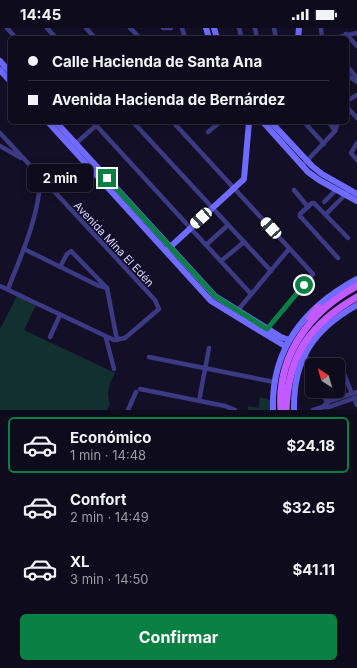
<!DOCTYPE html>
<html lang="es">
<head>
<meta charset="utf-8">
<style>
	body { margin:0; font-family:Inter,sans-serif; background:#1c1929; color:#f1f3f6; height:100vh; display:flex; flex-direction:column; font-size:15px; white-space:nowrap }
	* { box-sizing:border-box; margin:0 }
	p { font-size:13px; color:#9b9ba3 }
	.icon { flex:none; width:22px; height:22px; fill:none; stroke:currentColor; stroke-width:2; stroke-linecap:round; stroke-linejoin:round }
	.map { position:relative; height:382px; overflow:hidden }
	.drawer { display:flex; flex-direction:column; background:#0e0b1c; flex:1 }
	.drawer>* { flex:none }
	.top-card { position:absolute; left:8px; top:8px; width:341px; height:88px; border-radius:6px; box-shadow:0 2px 10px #0003,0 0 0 1px #2e2b3b; display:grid; align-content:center; height:88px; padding:0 20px; background:#0e0b1c }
	.needle { width:26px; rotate:323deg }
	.fabs { position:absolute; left:305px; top:330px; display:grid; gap:8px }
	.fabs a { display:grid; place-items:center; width:40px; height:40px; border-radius:6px; background:#0e0b1c; box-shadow:0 2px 10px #0003,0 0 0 1px #2e2b3b; font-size:20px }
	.end { position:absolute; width:18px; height:18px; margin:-9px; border:5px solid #0b8043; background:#fff; box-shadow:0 0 0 2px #fff }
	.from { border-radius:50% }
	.bubble { position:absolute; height:28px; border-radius:6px; background:#0e0b1c; box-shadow:0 2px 10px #0003,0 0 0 1px #2e2b3b; font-size:13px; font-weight:700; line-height:28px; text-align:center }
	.car { position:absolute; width:12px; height:24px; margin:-12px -6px; border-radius:5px; box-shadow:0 0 3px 1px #0007; background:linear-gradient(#fff 24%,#345 0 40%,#fff 0 76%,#345 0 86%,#fff 0) }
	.top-card b { display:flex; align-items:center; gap:14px; height:38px; font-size:15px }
	.top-card b+b { border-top:1px solid #2e2b3b }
	.top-card i { width:10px; height:10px; background:#f1f3f6 }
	ul { padding:7px 0 0; list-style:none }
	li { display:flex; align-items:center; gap:12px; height:56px; margin:0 8px 6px; padding:0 12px; border:2px solid transparent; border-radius:6px }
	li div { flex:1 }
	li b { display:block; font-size:15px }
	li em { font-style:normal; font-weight:700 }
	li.selected { border-color:#0b8043 }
	li>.icon { width:36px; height:36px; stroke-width:1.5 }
	.cta { display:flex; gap:8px; margin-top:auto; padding:8px 20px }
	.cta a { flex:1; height:46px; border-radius:6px; background:#0b8043; color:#fff; font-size:16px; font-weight:700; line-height:46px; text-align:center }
	.status { display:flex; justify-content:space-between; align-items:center; height:28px; padding:0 20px; background:#0e0b1c; direction:ltr }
	.status svg { height:11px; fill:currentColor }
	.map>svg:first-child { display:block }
	.green { fill:#12302f }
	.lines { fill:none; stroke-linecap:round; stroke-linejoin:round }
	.street { stroke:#3d3a85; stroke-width:4.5 }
	.secondary { stroke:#6f6bff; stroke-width:6 }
	.primary { stroke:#c25bff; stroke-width:7 }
	.route { stroke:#0b8043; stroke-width:5 }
	.labels { text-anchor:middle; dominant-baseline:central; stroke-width:3; stroke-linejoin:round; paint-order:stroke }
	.street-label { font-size:11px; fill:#d9d4ff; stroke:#130f26 }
</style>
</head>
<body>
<div class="status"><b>14:45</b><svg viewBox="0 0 49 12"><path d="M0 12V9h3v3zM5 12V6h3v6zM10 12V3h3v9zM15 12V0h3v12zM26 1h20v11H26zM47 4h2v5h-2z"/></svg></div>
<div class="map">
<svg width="357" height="382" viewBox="0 0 357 382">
	<rect width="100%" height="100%" fill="#130f26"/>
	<g class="green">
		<path d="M17 268 36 277 24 302 115 345C109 356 106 364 110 376L107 382H0V301Z"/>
		<path d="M260 369 271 372V382H248V378L259 380Z"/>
	</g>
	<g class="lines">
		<g class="street">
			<path d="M7 0 16 10"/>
			<path d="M47 0 56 10"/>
			<path d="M86 0 95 10"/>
			<path d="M130 0 140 10"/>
			<path d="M163 0H171"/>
			<path d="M182 0 185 10"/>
			<path d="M239 0 241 8 239 10"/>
			<path d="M255 0 257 10"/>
			<path d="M274 0 276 10"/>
			<path d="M321 0 322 10"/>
			<path d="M346 6 357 18"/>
			<path d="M335 10 357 5"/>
			<path d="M347 38 357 50"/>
			<path d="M347 47 357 54"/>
			<path d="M347 73 357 67"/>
			<path d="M347 79 357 90"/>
			<path d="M93 94 251 266"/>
			<path d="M133 94 271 243"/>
			<path d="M173 94 313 246 267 301"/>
			<path d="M304 94 324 116"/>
			<path d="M329 94 335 103"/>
			<path d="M208 104 220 94"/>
			<path d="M0 105 155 272 159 281 125 310 114 312 0 258"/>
			<path d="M357 115 351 125 357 132"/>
			<path d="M74 117 100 94"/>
			<path d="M0 118 21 130"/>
			<path d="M302 138 335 103 338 94"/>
			<path d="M294 162 308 179"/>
			<path d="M324 174 336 162"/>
			<path d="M326 186 347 165"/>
			<path d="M206 217 228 197"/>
			<path d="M24 221 97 257 107 260"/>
			<path d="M338 230 300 188V186L312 175H314L348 210"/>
			<path d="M221 233 244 214"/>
			<path d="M60 239 67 226 71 223 107 260 117 312"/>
			<path d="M8 261C21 228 40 186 40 150"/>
			<path d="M238 282 289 221"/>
			<path d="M50 309 60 287"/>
			<path d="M106 310 114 341"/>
			<path d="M305 325 312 342"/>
			<path d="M149 329 274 354"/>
			<path d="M342 341 352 366"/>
			<path d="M140 361 225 378 235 382"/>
			<path d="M322 363 328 377"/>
			<path d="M354 370 357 377"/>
			<path d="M199 373 209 320"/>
			<path d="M323 379 327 374 357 364"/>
			<path d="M128 382 136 364"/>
			<path d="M313 382 323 379H329L357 369"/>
		</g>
		<g class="secondary">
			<path d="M206 0 209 10"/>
			<path d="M214 0 217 10"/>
			<path d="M298 10 299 0"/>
			<path d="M0 33 10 44"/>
			<path d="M0 42 10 53"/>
			<path d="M48 94 211 273 285 318"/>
			<path d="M56 94 215 268 281 309 289 312"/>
			<path d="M263 94 308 144 319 152 357 173"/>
			<path d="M271 94 312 138 322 146 357 166"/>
			<path d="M168 221 244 151 249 94"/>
			<path d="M273 382C271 321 305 279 357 251"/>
			<path d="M294 382C293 331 314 301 357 277"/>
		</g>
		<g class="primary">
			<path d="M310 290 318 279"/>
			<path d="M281 382C277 327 310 283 357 258"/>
			<path d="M286 382C288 327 310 296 357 269"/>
		</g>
	</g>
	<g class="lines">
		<path class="route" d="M107 150 215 268 267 301 304 257"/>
	</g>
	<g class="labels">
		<g class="street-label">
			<text transform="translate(114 216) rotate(47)">Avenida Mina El Edén</text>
		</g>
	</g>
</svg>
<div class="fabs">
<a><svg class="needle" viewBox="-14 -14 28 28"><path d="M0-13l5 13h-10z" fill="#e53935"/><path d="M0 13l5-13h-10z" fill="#9b9ba3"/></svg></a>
</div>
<i class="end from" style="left:304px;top:257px"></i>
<i class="end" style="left:107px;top:150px"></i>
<div class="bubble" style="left:27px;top:136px;width:66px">2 min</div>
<i class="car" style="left:201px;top:190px;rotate:228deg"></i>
<i class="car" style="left:271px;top:200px;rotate:318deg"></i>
<div class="top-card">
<b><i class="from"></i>Calle Hacienda de Santa Ana</b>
<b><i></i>Avenida Hacienda de Bernárdez</b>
</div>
</div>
<section class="drawer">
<ul>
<li class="selected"><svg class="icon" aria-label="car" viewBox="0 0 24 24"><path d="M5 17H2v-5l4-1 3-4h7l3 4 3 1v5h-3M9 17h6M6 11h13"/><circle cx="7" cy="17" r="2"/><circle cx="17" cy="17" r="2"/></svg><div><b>Económico</b><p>1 min · 14:48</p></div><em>$24.18</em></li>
<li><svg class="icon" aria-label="car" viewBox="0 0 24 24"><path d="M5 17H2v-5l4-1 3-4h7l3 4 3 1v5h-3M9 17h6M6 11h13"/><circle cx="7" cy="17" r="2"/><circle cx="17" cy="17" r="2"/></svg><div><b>Confort</b><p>2 min · 14:49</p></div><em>$32.65</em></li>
<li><svg class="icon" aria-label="car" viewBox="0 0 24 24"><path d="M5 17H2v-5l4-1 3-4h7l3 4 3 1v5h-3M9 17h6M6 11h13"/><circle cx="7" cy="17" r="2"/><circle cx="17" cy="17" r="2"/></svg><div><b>XL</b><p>3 min · 14:50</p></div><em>$41.11</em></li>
</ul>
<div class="cta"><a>Confirmar</a></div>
</section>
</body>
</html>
